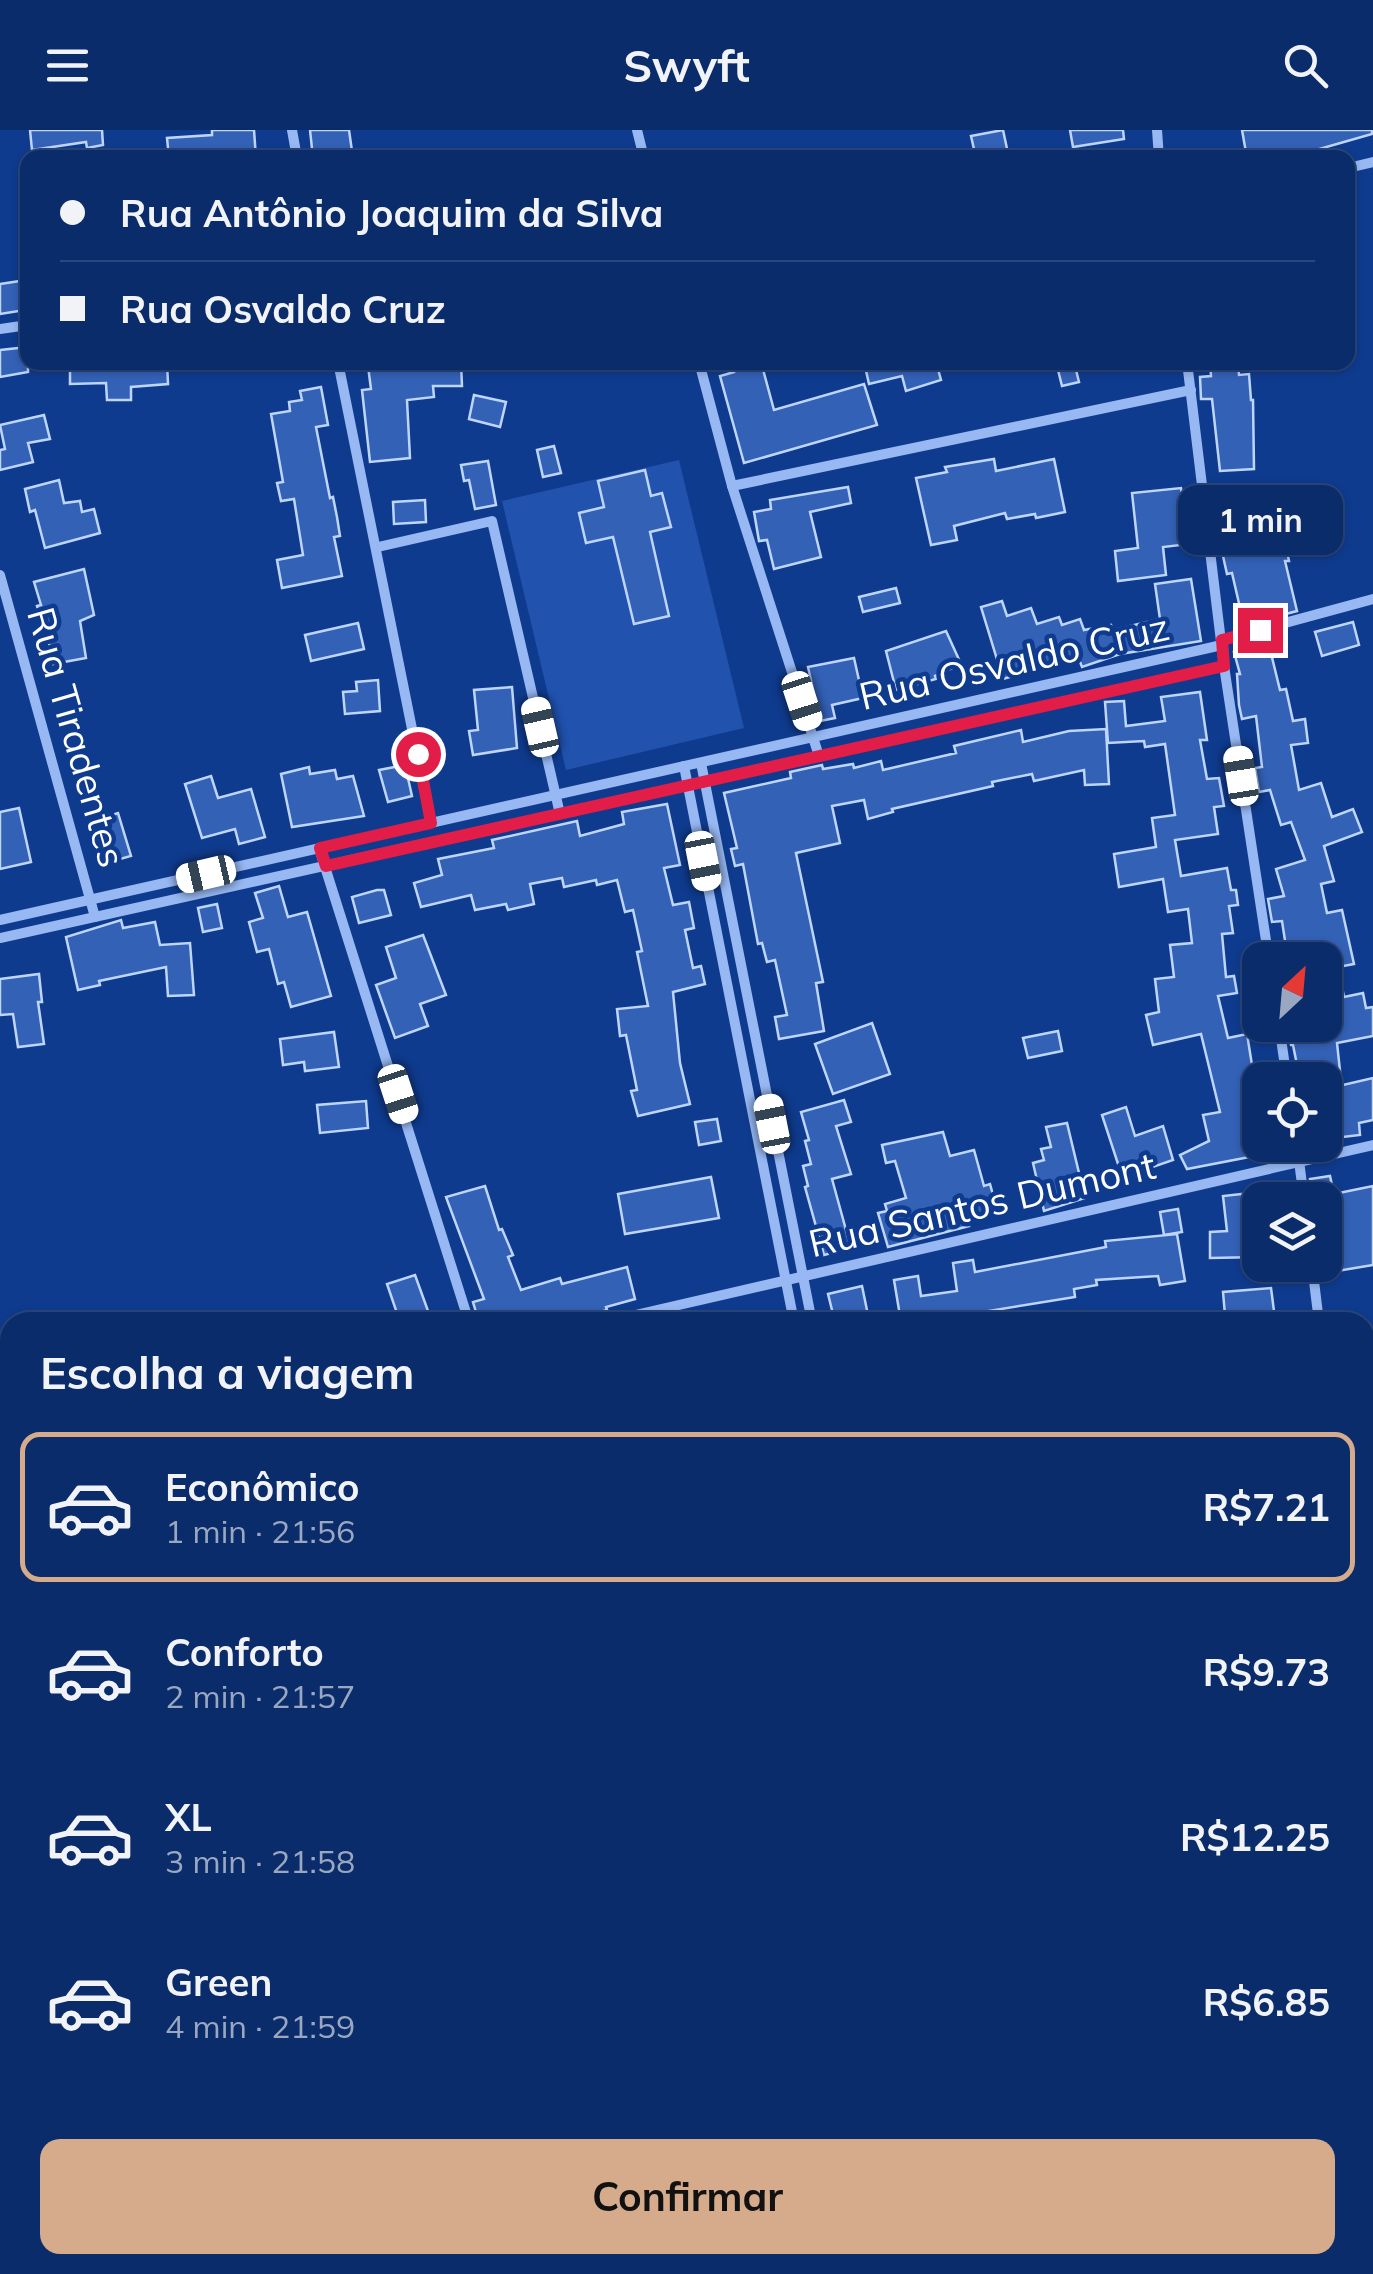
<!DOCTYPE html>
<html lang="pt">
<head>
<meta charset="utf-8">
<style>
	body { margin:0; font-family:Mulish,sans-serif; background:#143470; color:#f1f3f6; height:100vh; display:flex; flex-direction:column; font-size:38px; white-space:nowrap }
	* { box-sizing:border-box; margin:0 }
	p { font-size:32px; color:#9aa7c1 }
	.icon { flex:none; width:55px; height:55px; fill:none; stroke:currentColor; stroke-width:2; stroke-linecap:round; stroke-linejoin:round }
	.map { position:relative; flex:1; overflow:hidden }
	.details { position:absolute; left:0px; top:1182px; width:1375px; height:962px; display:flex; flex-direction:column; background:#0b2c6a; border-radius:30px 30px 0 0; box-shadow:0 2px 8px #0004,0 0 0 2px #2b487e }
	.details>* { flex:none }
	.hud { position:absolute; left:20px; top:20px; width:1335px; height:220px; border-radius:20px; box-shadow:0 2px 8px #0004,0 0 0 2px #2b487e; display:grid; align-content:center; height:220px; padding:0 40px; background:#0b2c6a }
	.needle { width:65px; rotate:26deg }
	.buttons { position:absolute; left:1242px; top:812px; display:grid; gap:20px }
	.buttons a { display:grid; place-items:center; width:100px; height:100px; border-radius:20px; background:#0b2c6a; box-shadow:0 2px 8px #0004,0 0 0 2px #2b487e; font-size:50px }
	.end { position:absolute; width:45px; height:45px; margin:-22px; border:12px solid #e11d48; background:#fff; box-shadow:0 0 0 5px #fff }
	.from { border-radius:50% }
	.bubble { position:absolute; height:70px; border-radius:20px; background:#0b2c6a; box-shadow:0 2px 8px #0004,0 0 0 2px #2b487e; font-size:32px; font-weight:700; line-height:70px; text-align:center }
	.car { position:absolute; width:30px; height:60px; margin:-30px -15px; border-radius:12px; box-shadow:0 0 8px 2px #0007; background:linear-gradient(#fff 24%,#345 0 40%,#fff 0 76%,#345 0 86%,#fff 0) }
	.hud b { display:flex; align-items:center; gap:35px; height:95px; font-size:38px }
	.hud b+b { border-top:2px solid #2b487e }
	.hud i { width:25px; height:25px; background:#f1f3f6 }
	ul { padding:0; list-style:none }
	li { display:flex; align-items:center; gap:30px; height:150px; margin:0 20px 15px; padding:0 20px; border:5px solid transparent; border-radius:20px }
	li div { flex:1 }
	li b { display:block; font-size:38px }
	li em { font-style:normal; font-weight:700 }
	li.on { border-color:#d6ab8b }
	li>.icon { width:90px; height:90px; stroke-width:1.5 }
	h2 { padding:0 40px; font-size:45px; line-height:120px }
	.button { display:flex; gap:20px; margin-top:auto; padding:20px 40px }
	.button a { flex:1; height:115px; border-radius:20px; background:#d6ab8b; color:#111; font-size:40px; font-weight:700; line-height:115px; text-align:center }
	header { display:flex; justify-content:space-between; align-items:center; height:130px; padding:0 40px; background:#0b2c6a; font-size:45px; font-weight:700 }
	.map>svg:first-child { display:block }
	.green { fill:#2052ae }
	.building { fill:#3361b6; stroke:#bed5fe; stroke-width:2.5 }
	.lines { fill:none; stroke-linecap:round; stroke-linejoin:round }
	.street { stroke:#97b8f3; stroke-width:10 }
	.secondary { stroke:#c6d9fd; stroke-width:20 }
	.route { stroke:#e11d48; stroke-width:12 }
	.labels { text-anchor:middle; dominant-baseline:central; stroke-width:9; stroke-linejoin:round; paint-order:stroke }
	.street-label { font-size:38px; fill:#fff; stroke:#0f3b8e }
</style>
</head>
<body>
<header><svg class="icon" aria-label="menu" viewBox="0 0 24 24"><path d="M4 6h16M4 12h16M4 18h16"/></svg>Swyft<svg class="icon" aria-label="search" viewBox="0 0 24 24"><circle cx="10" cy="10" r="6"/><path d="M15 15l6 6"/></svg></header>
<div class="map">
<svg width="1373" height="2144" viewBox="0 0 1373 2144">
	<rect width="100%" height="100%" fill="#0f3b8e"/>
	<path class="green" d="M679 330 744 598 566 640 502 371Z"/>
	<g class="building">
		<path d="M30 0H102L103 15 87 18 86 12 32 20Z"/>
		<path d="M212 0H254L256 28H169L167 8 212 5Z"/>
		<path d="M310 0H349L353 28H313Z"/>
		<path d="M1003 0 1009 28H976L971 6Z"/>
		<path d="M1070 0H1123L1124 9 1073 17Z"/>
		<path d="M1242 0H1372V4L1288 28H1247Z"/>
		<path d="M20 151 25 180 0 184V154Z"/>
		<path d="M28 217V242L0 247V220Z"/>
		<path d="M70 232H167L168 254 131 257V270H107L106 253 70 254Z"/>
		<path d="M401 232H461L462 256H433L434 267 407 270 410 328 370 332 362 260 371 259 368 236Z"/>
		<path d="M732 232H761L774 280 864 254 877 295 744 333 720 246 734 242Z"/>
		<path d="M864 232H936L941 250 906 261 902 246 869 254Z"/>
		<path d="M1056 232H1074L1079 252 1062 256Z"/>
		<path d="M1210 232H1238L1239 245 1249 244 1251 270H1253L1254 339 1220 341 1212 269H1201L1200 247 1211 246Z"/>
		<path d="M321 257 328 295 316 297 330 368 333 367 337 387 340 406 334 407 342 446 282 458 277 430 303 425 294 369 281 371 277 353 283 352 271 284 290 281 289 272 302 270 300 261Z"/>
		<path d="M474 265 506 272 500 297 469 289Z"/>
		<path d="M44 285 50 309 28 313 33 332 0 340V320L5 319 0 295Z"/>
		<path d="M554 316 561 343 543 347 537 320Z"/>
		<path d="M994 329 996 341 1054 329 1065 382 1036 388 1035 384 1007 389 1005 383 954 396 957 410 931 415 916 348 947 342 945 337Z"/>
		<path d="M488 331 496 375 475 379 469 350 464 351 461 335Z"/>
		<path d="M645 340 651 366 662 363 671 397 650 402 669 486 634 494 613 407 586 413 579 383 604 377 598 351Z"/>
		<path d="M59 350 64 373 80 371 82 382 94 379 100 403 45 418 35 380 30 382 25 359Z"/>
		<path d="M848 357 851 373 810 382 821 427 774 439 767 410 759 411 754 382 771 379 770 370Z"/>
		<path d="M1181 358 1189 414 1163 417 1166 445 1118 451 1115 421 1138 418 1132 363Z"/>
		<path d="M425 370 426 392 394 394 393 372Z"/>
		<path d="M1257 372 1265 411 1284 407 1289 431H1285L1297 481 1244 495 1232 443 1227 444 1221 417 1226 416 1218 379Z"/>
		<path d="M84 439 94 485 80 491 86 528 53 534 46 498H42L37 476 41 475 34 452Z"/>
		<path d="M1191 449 1201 511 1120 524 1082 537 1078 527 1003 549 981 477 1002 471 1007 486 1031 478 1037 494 1059 487 1062 495 1080 489 1084 500 1111 495 1113 500 1160 489 1155 454Z"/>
		<path d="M896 458 900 473 863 482 859 467Z"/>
		<path d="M1353 492 1359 515 1322 526 1315 502Z"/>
		<path d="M358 493 364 519 311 531 305 505Z"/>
		<path d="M946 501 961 534 935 546 936 549 896 560 886 521Z"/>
		<path d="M1267 507 1280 560 1286 559 1293 591 1305 589 1308 613 1291 615 1299 660 1321 653 1332 687 1353 679 1362 702 1324 716 1334 751 1321 754 1327 783 1342 780 1354 834 1338 837 1344 867 1363 863 1366 878 1373 877V906L1337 913 1341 950H1300L1293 915H1291L1288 895H1325V830H1288L1282 791 1272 792 1268 769 1284 766 1276 739 1305 730 1291 692 1281 695 1270 660 1259 662 1255 638 1262 637 1256 586 1242 589 1239 575 1237 544H1240L1234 522 1250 519 1248 512Z"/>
		<path d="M854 528 863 568 832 575 835 588 820 591 808 537Z"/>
		<path d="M378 550 380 581 345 584 343 562 357 561 356 552Z"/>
		<path d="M512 557 517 618 473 625 469 601 478 600 474 560Z"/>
		<path d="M1200 562 1207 610H1200L1207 649 1219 648 1224 676 1214 677 1218 704 1175 710 1181 746 1227 738 1231 760H1236L1238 775 1229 776 1233 803 1222 804 1226 847 1234 846 1237 863 1218 866 1228 908 1247 904 1257 966 1249 968 1256 1000H1260V1025L1187 1039 1180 1025 1209 1011 1203 985 1220 982 1201 904 1153 915 1146 885 1159 882 1155 849 1174 847 1170 815 1192 813 1188 779 1168 782 1163 749 1119 757 1114 724 1156 717 1152 688 1175 685 1165 614 1145 617 1144 611 1108 613 1105 572 1124 571 1126 596 1165 591 1161 567Z"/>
		<path d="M1106 599 1109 654 1085 655 1084 640 1034 651 1032 644 992 652 993 656 892 679 893 682 868 689 864 670 832 676 840 713 796 723 823 852 816 853 824 901 779 909 775 887 787 885 775 830 767 832 762 813 758 814 743 734 735 736 731 719 737 718 724 663 791 648 790 642 822 635 823 639 853 634 854 638 881 631 883 640 956 623 954 616 1021 600 1023 612 1069 601Z"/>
		<path d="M405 635 412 666 388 672 379 640Z"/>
		<path d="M309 637 310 644 335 640 337 649 353 646 364 686 292 697 281 644Z"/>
		<path d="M211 646 218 668 251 659 265 707 239 714 235 699 202 708 185 654Z"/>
		<path d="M667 674 680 735 664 738 673 775 689 772 694 798 685 800 693 838 701 836 705 854 673 862 680 933 690 974 638 986 631 961 637 960 626 905 620 906 617 879 648 876 637 822 642 821 633 780 625 782 617 750 597 755 596 750 564 757 562 748 530 754 534 774 508 780 506 774 475 780 471 765 421 777 414 753 442 745 438 729 494 718 492 710 577 691 580 706 624 694 622 682Z"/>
		<path d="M19 678 31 732 0 739V682Z"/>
		<path d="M118 683 131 726 106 733 93 691Z"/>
		<path d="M279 756 288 787 307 782 331 866 291 877 284 852 278 854 269 819 257 822 249 792 263 788 255 763Z"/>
		<path d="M377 760H384L391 785 359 793 352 767Z"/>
		<path d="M217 774 222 798 203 802 198 778Z"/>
		<path d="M121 790 123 798 155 792 160 815 190 813 194 865 168 866 166 837 99 851 100 855 78 860 66 807Z"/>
		<path d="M423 805 446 865 420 874 428 896 395 908 376 855 396 848 386 817Z"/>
		<path d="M39 844 42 872H38L44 914 18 917 13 884 0 885V849Z"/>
		<path d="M872 893 890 944 833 964 815 914Z"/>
		<path d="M1058 901 1062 921 1028 928 1023 908Z"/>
		<path d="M334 902 339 937 305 941 304 932 283 935 280 909Z"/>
		<path d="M1373 948V990L1359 993 1360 1005 1325 1009V981L1333 980 1330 958Z"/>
		<path d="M844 970 851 992 836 996 851 1044 832 1049 851 1118 824 1125 805 1057 808 1056 803 1036 811 1034 805 1011 809 1010 801 982Z"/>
		<path d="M366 971 368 998 320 1003 317 975Z"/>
		<path d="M1126 977 1135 1006 1163 996 1173 1030 1150 1038 1147 1028 1119 1037 1102 985Z"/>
		<path d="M717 989 721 1011 699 1015 695 992Z"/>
		<path d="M1067 993 1085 1068 1044 1081 1033 1033 1044 1030 1041 1019 1051 1017 1046 997Z"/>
		<path d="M943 1002 950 1026 974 1020 984 1056 990 1054 998 1083 968 1091 969 1096 888 1117 878 1083 887 1081 885 1074 906 1068 895 1031 886 1033 882 1015Z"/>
		<path d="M1330 1046 1334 1064 1373 1056V1135L1325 1143V1070H1313L1310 1049Z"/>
		<path d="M711 1047 719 1088 625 1104 618 1064Z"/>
		<path d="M485 1056 499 1100 502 1099 513 1125 508 1127 521 1160 560 1148 562 1154 627 1137 635 1169 606 1177 607 1180 573 1190 574 1192H479L473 1172 484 1169 446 1067Z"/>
		<path d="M1260 1062V1127L1210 1128V1102L1227 1101 1223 1066Z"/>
		<path d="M1178 1079 1182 1102 1164 1105 1160 1082Z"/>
		<path d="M1177 1104 1185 1151 1160 1155 1158 1146 1096 1150 1097 1155 1074 1159 1075 1167 958 1186 959 1192H901L894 1150 918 1146 921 1166 957 1161 953 1133 973 1130 975 1142 1106 1117 1105 1111Z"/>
		<path d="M415 1145 432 1192H400L387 1154Z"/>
		<path d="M862 1156 868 1185 835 1192 828 1164Z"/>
		<path d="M1271 1158 1274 1181 1225 1185 1223 1162Z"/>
	</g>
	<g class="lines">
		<g class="street">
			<path d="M292 0 297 28"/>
			<path d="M637 0 644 28"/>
			<path d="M1157 0 1159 28"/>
			<path d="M1348 38 1373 32"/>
			<path d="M0 199 28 195"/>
			<path d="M338 232 431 693"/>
			<path d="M699 232 732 356 819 626"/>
			<path d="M1187 232 1224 536 1269 830"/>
			<path d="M732 356 1191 260"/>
			<path d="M378 417 492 391 560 684"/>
			<path d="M0 445 95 787"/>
			<path d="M1222 510 1373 469"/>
			<path d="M701 633 812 1192"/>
			<path d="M684 636 794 1192"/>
			<path d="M319 718 469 1192"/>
			<path d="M0 790 1222 515"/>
			<path d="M0 808 1224 536"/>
			<path d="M1279 895 1287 950"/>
			<path d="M1297 1015 1304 1070"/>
			<path d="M1312 1135 1319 1192"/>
			<path d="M605 1192 1373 1015"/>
			<path d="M0 1348 10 1346"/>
			<path d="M1365 1404 1373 1400"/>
			<path d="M1365 1631 1373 1711"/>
			<path d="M1365 1905H1373"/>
			<path d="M1365 2064 1373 2065 1365 2112"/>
			<path d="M0 2119 10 2120"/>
			<path d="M100 2135 155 2144"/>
			<path d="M162 2135V2144"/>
			<path d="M887 2144 888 2135"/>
			<path d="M1359 2144 1361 2135"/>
		</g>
		<g class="secondary">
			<path d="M0 1803H10"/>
			<path d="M597 2144 599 2135"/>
		</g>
	</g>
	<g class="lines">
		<path class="route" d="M418 624 431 693 320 718 326 736 1224 536 1222 510 1260 500"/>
	</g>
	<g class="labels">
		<g class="street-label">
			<text transform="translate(1014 531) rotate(-13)">Rua Osvaldo Cruz</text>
			<text transform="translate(77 607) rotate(74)">Rua Tiradentes</text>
			<text transform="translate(982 1074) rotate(-13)">Rua Santos Dumont</text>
		</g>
	</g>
</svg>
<div class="buttons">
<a><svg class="needle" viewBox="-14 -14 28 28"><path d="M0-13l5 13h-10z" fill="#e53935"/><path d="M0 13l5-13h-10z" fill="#9aa7c1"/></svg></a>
<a><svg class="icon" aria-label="locate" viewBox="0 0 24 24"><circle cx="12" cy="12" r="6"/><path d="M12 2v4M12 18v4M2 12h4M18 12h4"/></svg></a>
<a><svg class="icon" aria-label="layers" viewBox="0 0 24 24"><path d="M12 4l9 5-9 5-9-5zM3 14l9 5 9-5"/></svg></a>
</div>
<i class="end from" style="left:418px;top:624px"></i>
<i class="end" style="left:1260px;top:500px"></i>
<div class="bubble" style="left:1178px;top:355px;width:165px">1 min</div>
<i class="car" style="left:802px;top:571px;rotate:162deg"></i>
<i class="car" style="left:540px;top:597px;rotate:347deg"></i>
<i class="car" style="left:1241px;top:646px;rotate:351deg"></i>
<i class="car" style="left:703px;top:731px;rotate:169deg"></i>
<i class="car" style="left:206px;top:744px;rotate:257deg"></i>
<i class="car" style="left:398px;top:964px;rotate:162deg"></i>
<i class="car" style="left:772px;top:994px;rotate:349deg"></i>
<div class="hud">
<b><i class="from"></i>Rua Antônio Joaquim da Silva</b>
<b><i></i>Rua Osvaldo Cruz</b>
</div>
<section class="details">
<h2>Escolha a viagem</h2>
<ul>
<li class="on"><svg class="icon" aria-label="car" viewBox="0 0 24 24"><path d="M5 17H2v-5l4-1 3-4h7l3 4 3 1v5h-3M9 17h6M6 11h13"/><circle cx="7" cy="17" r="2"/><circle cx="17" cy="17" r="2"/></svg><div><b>Econômico</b><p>1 min · 21:56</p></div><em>R$7.21</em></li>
<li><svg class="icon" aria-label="car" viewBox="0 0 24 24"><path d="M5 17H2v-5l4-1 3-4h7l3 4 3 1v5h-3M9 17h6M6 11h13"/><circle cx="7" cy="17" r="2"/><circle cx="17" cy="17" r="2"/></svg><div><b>Conforto</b><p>2 min · 21:57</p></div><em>R$9.73</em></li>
<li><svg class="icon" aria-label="car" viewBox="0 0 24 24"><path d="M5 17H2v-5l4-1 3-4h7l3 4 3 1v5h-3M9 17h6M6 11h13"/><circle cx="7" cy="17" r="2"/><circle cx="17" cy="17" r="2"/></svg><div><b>XL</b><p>3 min · 21:58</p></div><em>R$12.25</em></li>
<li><svg class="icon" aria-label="car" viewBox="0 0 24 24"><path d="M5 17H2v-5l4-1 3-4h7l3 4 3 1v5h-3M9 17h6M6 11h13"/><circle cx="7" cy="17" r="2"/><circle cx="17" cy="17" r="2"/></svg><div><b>Green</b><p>4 min · 21:59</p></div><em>R$6.85</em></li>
</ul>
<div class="button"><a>Confirmar</a></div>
</section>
</div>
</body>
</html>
